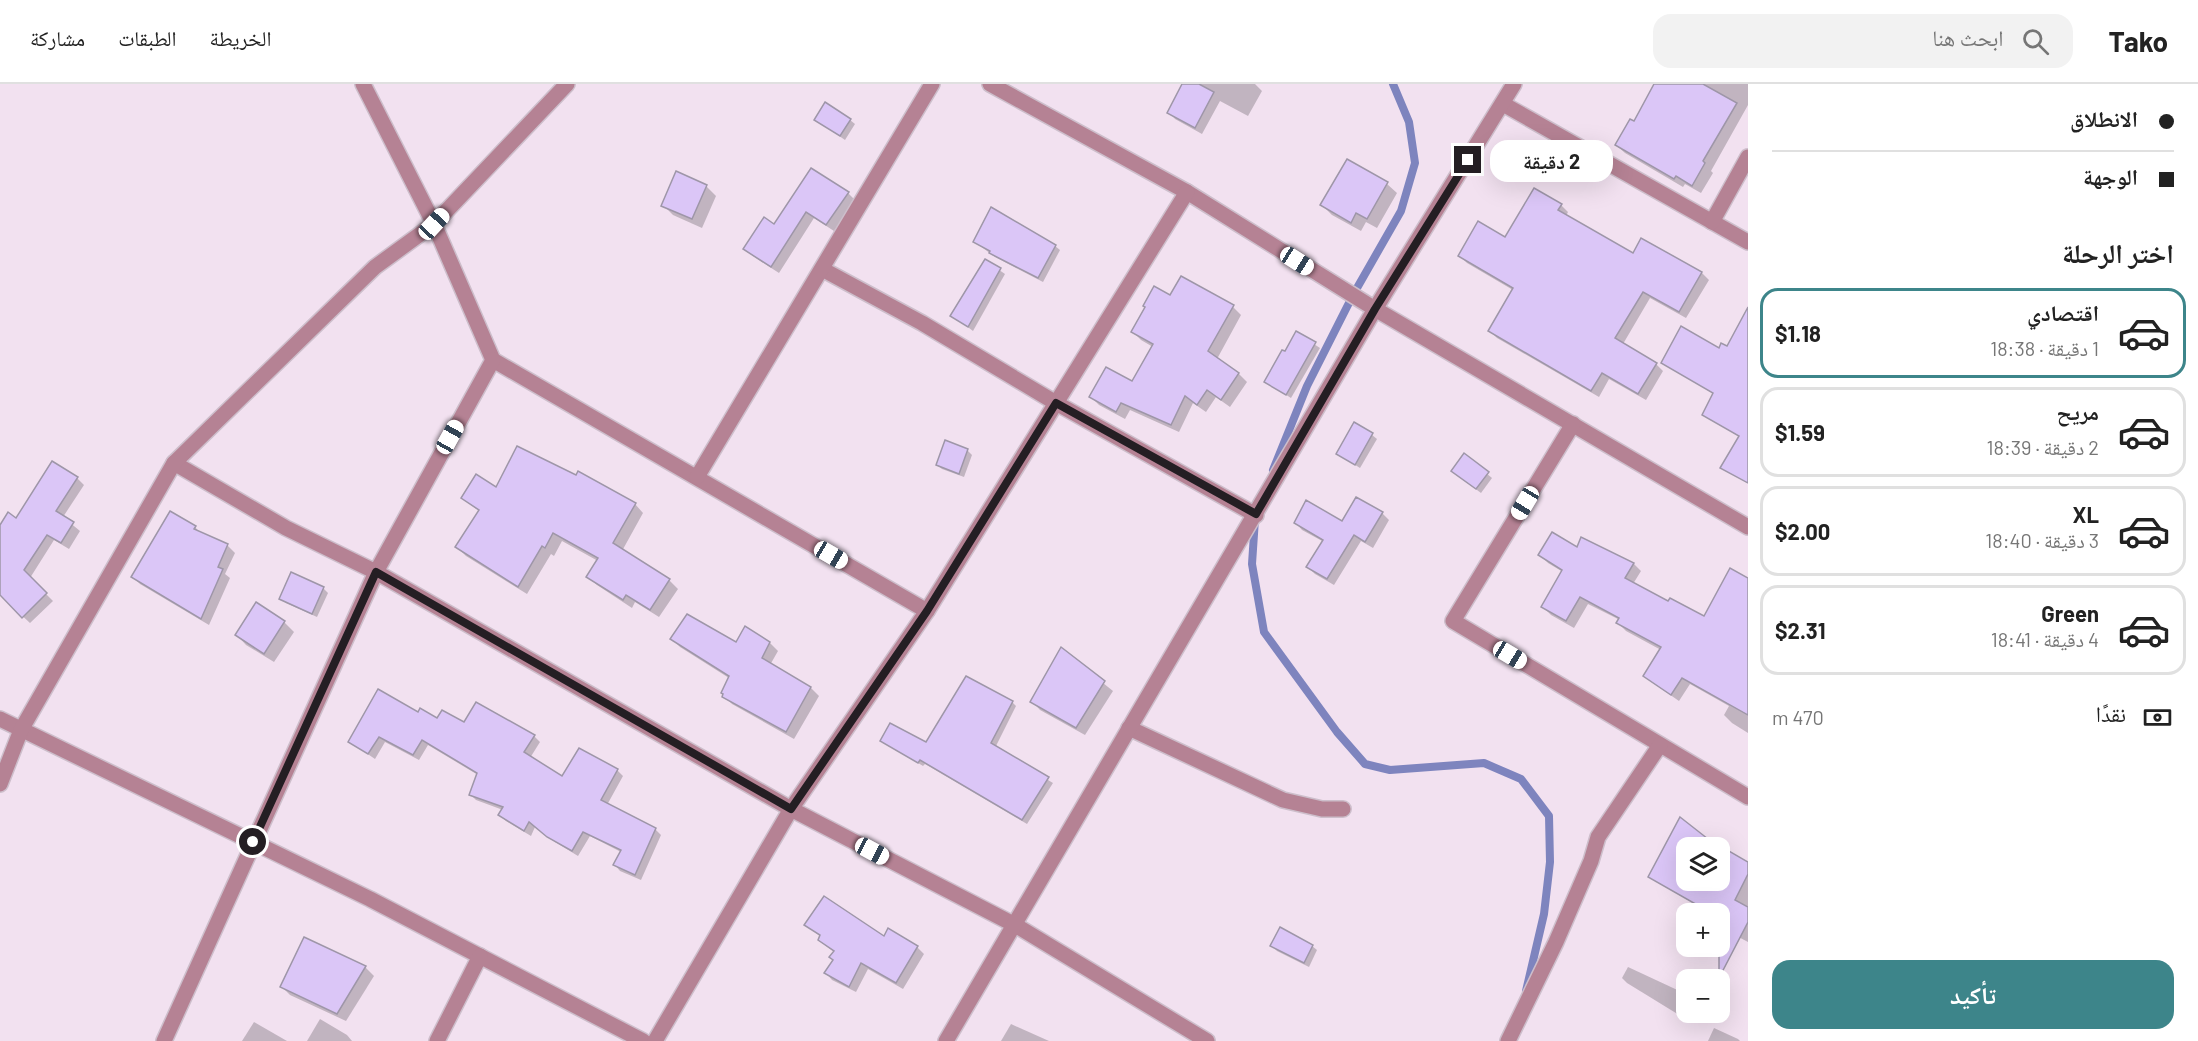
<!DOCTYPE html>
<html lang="ar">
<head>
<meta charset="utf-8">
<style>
	body { margin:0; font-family:Barlow,"Noto Naskh Arabic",sans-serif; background:#f2f2f2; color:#222; direction:rtl; height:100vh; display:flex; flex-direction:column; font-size:22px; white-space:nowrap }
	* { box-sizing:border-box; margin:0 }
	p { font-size:20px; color:#767676 }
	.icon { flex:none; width:33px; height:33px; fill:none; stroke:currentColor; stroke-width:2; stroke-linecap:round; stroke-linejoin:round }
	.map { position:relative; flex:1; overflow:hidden; direction:ltr }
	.panel { display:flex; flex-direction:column; background:#fff; width:450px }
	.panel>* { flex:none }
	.banner { display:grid; align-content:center; height:132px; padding:0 24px; background:#fff }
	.buttons { position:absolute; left:1676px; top:753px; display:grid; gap:12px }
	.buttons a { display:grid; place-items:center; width:54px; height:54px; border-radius:12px; background:#fff; box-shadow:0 6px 24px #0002; font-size:30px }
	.end { position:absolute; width:27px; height:27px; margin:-14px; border:8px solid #241e23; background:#fff; box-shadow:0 0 0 3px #fff }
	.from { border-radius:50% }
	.bubble { position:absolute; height:42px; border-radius:18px; background:#fff; box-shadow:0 6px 24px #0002; font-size:20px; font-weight:700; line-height:42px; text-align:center; direction:rtl }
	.car { position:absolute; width:18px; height:36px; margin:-18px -9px; border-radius:8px; box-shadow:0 0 4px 2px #0007; background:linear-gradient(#fff 24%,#345 0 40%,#fff 0 76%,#345 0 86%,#fff 0) }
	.banner b { display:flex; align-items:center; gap:21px; height:57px; font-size:22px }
	.banner b+b { border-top:2px solid #e0e0e0 }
	.banner i { width:15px; height:15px; background:#222 }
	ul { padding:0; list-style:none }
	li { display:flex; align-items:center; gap:18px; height:90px; margin:0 12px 9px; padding:0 12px; border:3px solid #e0e0e0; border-radius:18px }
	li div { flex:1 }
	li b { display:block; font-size:22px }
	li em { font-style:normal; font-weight:700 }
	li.current { border-color:#3d858a }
	li>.icon { width:54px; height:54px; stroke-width:1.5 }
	h2 { padding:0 24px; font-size:27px; line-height:72px }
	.pay { display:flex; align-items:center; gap:15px; height:66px; padding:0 24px; font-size:22px }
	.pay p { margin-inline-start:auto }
	.primary-button { display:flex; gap:12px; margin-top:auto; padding:12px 24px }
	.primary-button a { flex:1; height:69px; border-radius:18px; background:#3d858a; color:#fff; font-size:24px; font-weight:700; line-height:69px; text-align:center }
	header { display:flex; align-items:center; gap:36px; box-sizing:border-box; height:84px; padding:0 30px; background:#fff; border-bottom:2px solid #e0e0e0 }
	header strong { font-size:28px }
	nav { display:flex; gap:33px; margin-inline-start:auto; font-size:21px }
	.search { width:420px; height:54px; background:#f2f2f2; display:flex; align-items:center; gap:15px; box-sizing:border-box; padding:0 21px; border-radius:18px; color:#767676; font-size:22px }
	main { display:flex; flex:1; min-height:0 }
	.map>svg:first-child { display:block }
	.shadow { fill:#0003; fill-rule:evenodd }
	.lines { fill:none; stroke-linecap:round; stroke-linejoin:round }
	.stream { stroke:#7e84be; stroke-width:8 }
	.building { fill:#dbc6f7; stroke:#9e96a8; stroke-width:1.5; fill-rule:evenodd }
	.minor-casing { stroke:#cdbecb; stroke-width:18 }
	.minor { stroke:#b58294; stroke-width:15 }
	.route { stroke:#241e23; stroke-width:8 }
</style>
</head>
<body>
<header>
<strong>Tako</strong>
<div class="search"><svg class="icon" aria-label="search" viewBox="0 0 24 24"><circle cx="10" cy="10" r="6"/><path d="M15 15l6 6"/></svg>ابحث هنا</div>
<nav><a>الخريطة</a><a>الطبقات</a><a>مشاركة</a></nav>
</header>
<main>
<section class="panel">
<div class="banner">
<b><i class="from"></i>الانطلاق</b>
<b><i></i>الوجهة</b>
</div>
<h2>اختر الرحلة</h2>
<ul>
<li class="current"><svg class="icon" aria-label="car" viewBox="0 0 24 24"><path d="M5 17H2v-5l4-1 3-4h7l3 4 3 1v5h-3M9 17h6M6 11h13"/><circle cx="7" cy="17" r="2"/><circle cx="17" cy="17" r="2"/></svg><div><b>اقتصادي</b><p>1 دقيقة · 18:38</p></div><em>$1.18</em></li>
<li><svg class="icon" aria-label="car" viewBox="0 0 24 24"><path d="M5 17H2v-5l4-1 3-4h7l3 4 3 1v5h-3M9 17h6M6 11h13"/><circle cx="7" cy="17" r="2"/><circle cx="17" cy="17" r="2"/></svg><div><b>مريح</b><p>2 دقيقة · 18:39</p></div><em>$1.59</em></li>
<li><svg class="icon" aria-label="car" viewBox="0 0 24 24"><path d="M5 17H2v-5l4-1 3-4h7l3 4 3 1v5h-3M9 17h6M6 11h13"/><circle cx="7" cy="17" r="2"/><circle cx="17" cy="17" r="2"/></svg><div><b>XL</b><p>3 دقيقة · 18:40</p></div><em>$2.00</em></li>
<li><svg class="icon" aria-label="car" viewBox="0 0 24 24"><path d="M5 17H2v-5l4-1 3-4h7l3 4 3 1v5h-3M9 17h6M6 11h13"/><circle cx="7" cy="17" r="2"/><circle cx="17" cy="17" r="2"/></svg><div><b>Green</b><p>4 دقيقة · 18:41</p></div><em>$2.31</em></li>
</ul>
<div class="pay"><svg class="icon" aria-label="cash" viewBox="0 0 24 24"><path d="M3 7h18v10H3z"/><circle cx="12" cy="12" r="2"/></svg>نقدًا<p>470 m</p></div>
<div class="primary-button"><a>تأكيد</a></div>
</section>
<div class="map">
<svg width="1748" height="957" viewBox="0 0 1748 957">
	<rect width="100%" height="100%" fill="#f2e1f0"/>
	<g class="shadow">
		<path d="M1184 0H1255L1262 7 1248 32 1220 17 1202 50 1175 35 1169 28Z"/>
		<path d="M1656 0H1748V21L1711 87 1713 89 1701 109 1685 100 1683 103 1625 69 1616 61 1634 39Z"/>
		<path d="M816 36H850L855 40 845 56Z"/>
		<path d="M1348 77 1387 100 1397 109 1377 144 1366 138 1361 147 1332 131 1322 121Z"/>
		<path d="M706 102 716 112 702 144 673 131 663 121Z"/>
		<path d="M848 109 855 116 834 147 814 134 779 189 753 172 745 165 775 142Z"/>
		<path d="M1561 121 1568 128 1566 132 1633 171 1642 156 1702 189 1709 196 1686 234 1650 214 1623 260 1656 280 1663 287 1646 316 1609 295 1599 313 1497 254 1490 247 1513 206 1467 179 1460 172 1505 155Z"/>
		<path d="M975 158 1055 162 1060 166 1043 198 995 173Z"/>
		<path d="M986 177 1005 190 973 247 952 231Z"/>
		<path d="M1171 213 1233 223 1241 231 1217 275 1239 290 1247 298 1230 323 1216 313 1206 328 1193 319 1179 348 1130 326 1125 335 1099 321 1091 313 1133 299 1153 263 1141 256 1133 248Z"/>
		<path d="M1748 227V397L1747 399 1722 383 1740 353 1704 331 1714 310 1663 279 1727 264Z"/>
		<path d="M1297 249 1320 264 1291 314 1266 298Z"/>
		<path d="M1372 351 1377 355 1360 384 1338 370Z"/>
		<path d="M967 366 972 371 964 393 942 385 937 381Z"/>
		<path d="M1464 371 1492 394 1481 409 1457 391Z"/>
		<path d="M77 394 84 401 63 433 80 447 69 465 54 456 30 494 53 517 30 539 0 511V444L17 436Z"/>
		<path d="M497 405 635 420 643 429 622 467 669 496 678 505 659 533 635 518 632 524 597 501 588 492 598 477 562 457 554 472 551 470 527 510 466 472 457 463 480 428 462 414Z"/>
		<path d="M1382 429 1389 436 1373 464 1361 457 1334 501 1315 490 1308 483 1324 458 1302 446 1296 439H1343Z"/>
		<path d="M195 443 201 450 227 461 235 469 225 490 230 494 209 541 140 500 132 492Z"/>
		<path d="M1582 455 1634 480 1641 487 1633 500 1668 519 1704 534 1748 495V649L1732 639 1724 631 1729 622 1690 600 1679 617 1653 599 1645 592 1661 566 1626 547 1618 539 1620 536 1588 520 1574 544 1551 531 1543 523 1563 488 1548 479 1540 471 1577 465Z"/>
		<path d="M323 504 328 509 317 533 286 519 281 514Z"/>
		<path d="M284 538 294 548 274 578 246 561 237 551Z"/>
		<path d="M745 544 770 559 778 567 770 581 811 604 819 612 794 655 732 620 724 612 729 594 680 563 672 555 736 560Z"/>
		<path d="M1062 566 1113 607 1085 651 1040 626 1032 617Z"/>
		<path d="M1012 618 1016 622 995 664 1053 699 1027 740 925 680 923 682 882 657 927 660Z"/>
		<path d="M476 620 534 652 540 658 530 674 563 694 617 686 623 692 607 721 655 745 661 751 641 796 620 787 615 781 621 768 590 752 578 772 555 758 535 743 531 752 506 737 500 731 503 726 476 716 470 710 478 691 428 661 419 676 385 658 375 675 350 658 418 630 465 640Z"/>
		<path d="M1680 736 1707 756 1748 780V858L1731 849 1719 833V830H1712L1655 797 1650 793ZM1686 764H1719V796H1686Z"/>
		<path d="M806 841 884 854 889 846 917 863 924 870 903 905 868 885 856 908 832 896 826 889 835 877 834 868 826 862 819 856 821 853Z"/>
		<path d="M305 855 365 883 374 892 346 937 290 911 282 903Z"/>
		<path d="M1272 862H1312L1317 866 1309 883 1277 867Z"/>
		<path d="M1628 883 1686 910 1687 928 1684 934 1627 899 1622 894Z"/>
		<path d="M320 935 347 951 352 957H307Z"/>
		<path d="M254 938 287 957H242Z"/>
		<path d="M1011 940 1049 957H1001Z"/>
		<path d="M1714 944 1738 955 1740 957H1708Z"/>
	</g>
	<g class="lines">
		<g class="stream">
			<path d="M1273 386 1307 302 1353 211 1401 127 1415 79 1409 38 1393 0"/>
			<path d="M1255 435 1252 480 1264 548 1337 648 1365 680 1390 686 1484 679 1521 695 1549 732 1550 778 1544 830 1526 907"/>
		</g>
	</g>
	<g class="building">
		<path d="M1182 0H1199L1214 8 1195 44 1167 29Z"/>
		<path d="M1654 0H1703L1737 19 1703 77 1705 79 1692 102 1676 92 1674 95 1615 61 1630 35 1634 37Z"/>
		<path d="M825 18 851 35 840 52 814 36Z"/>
		<path d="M1347 75 1388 98 1367 135 1356 129 1351 139 1320 121Z"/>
		<path d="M811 84 849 108 826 141 806 128 771 183 743 165 764 133 774 140Z"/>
		<path d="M676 87 707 101 692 135 661 122Z"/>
		<path d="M1534 104 1562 120 1558 126 1633 169 1641 154 1702 188 1679 228 1643 208 1615 254 1657 279 1638 310 1602 289 1591 307 1488 247 1513 204 1458 172 1478 137 1505 153Z"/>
		<path d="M991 123 1056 161 1038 194 989 169 990 167 973 158Z"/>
		<path d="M985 175 1001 184 968 243 950 232Z"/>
		<path d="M1181 192 1234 221 1208 267 1239 289 1221 316 1207 306 1197 321 1185 312 1171 341 1121 319 1116 328 1089 313 1106 283 1132 297 1153 260 1131 248 1145 223 1143 222 1154 202 1170 211Z"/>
		<path d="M1748 223V399L1720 384 1739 352 1702 331 1713 309 1661 279 1681 242 1719 264 1721 259 1727 262Z"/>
		<path d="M1296 247 1316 258 1286 311 1264 298 1282 266 1285 267Z"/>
		<path d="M1354 338 1373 349 1355 381 1336 370Z"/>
		<path d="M945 356 968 365 959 390 936 381Z"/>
		<path d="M517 362 576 391 578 387 636 419 613 459 670 495 650 526 626 511 623 516 586 493 598 474 553 449 545 464 542 462 518 503 455 463 479 426 461 414 476 390 496 403Z"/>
		<path d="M1464 369 1489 388 1476 405 1451 387Z"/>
		<path d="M52 377 78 393 56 427 74 438 61 459 47 451 24 486 47 509 22 534 0 511V441L8 428 16 434Z"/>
		<path d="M1356 413 1383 428 1365 458 1354 451 1327 495 1306 483 1323 456 1294 439 1306 416 1342 437Z"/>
		<path d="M170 427 196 442 194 445 228 460 218 483 223 485 201 535 131 493Z"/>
		<path d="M1552 448 1577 463 1581 453 1634 479 1625 494 1668 517 1670 514 1704 532 1730 484 1748 494V631L1682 594 1671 611 1643 592 1661 563 1616 539 1619 534 1580 513 1566 537 1541 523 1562 486 1538 471Z"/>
		<path d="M291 488 324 503 312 530 279 515Z"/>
		<path d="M256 518 285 537 264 570 235 551Z"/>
		<path d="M687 530 736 558 745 542 770 558 762 574 811 603 786 648 722 613 723 610 721 609 729 592 670 555Z"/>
		<path d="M1061 563 1105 597 1076 644 1030 618Z"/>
		<path d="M966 592 1013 617 991 659 1049 693 1022 736 920 676 918 679 880 657 890 639 926 658Z"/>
		<path d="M378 605 418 628 420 624 437 634 442 626 464 638 476 618 535 651 524 668 562 692 579 664 618 685 601 716 656 744 635 791 613 781 621 766 583 748 572 767 547 753 529 738 524 747 498 731 503 723 469 711 477 689 422 656 413 671 379 653 368 670 348 658Z"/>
		<path d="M1680 733 1708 755 1748 778V790L1735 816 1748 823V838L1719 894V830H1713L1648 793ZM1686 764H1719V796H1686Z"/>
		<path d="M824 812 884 852 888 844 918 862 896 899 861 879 849 903 824 889 833 876 829 873 834 867 818 856 820 851 804 841Z"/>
		<path d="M1280 843 1313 861 1304 879 1270 862Z"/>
		<path d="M304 853 366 882 337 930 280 903Z"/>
	</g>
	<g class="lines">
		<g class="minor-casing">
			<g id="minor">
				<path d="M363 0 434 140 493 276 927 527"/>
				<path d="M990 0 1187 108 1375 225 1748 443"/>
				<path d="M1503 20 1748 158"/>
				<path d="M1712 138 1748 73"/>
				<path d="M822 185 922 239 1056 319 1256 431"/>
				<path d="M1573 340 1453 537 1748 713"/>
				<path d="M174 379 286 444 376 488 791 725 1015 841 1207 957"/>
				<path d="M697 393 932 0"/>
				<path d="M0 635 370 815 643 957"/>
				<path d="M1129 644 1283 716 1322 725H1343"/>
				<path d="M0 700 21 646 174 379 375 183 434 140 567 0"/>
				<path d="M164 957 376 488 493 276"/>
				<path d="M437 957 480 872"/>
				<path d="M655 957 791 725 927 527 1187 108"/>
				<path d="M946 957 1375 225 1514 0"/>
				<path d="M1508 957 1556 858 1591 777 1598 753 1660 661"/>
			</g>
		</g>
		<use href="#minor" class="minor"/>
	</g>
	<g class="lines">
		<path class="route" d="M253 758 376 488 791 725 927 527 1056 319 1256 430 1375 225 1468 76"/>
	</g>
</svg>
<div class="buttons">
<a><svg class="icon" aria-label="layers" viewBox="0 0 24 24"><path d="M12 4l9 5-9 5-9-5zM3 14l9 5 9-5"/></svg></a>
<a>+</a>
<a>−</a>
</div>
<i class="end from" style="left:253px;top:758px"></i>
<i class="end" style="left:1468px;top:76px"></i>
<div class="bubble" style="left:1490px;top:56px;width:123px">2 دقيقة</div>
<i class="car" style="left:434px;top:140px;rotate:43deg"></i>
<i class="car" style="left:1297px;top:177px;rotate:122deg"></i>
<i class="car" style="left:450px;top:353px;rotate:29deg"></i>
<i class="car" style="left:1525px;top:419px;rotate:211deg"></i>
<i class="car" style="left:831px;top:471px;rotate:120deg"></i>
<i class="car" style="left:1510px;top:571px;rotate:121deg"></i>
<i class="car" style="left:872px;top:767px;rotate:118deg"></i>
</div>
</main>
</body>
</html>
